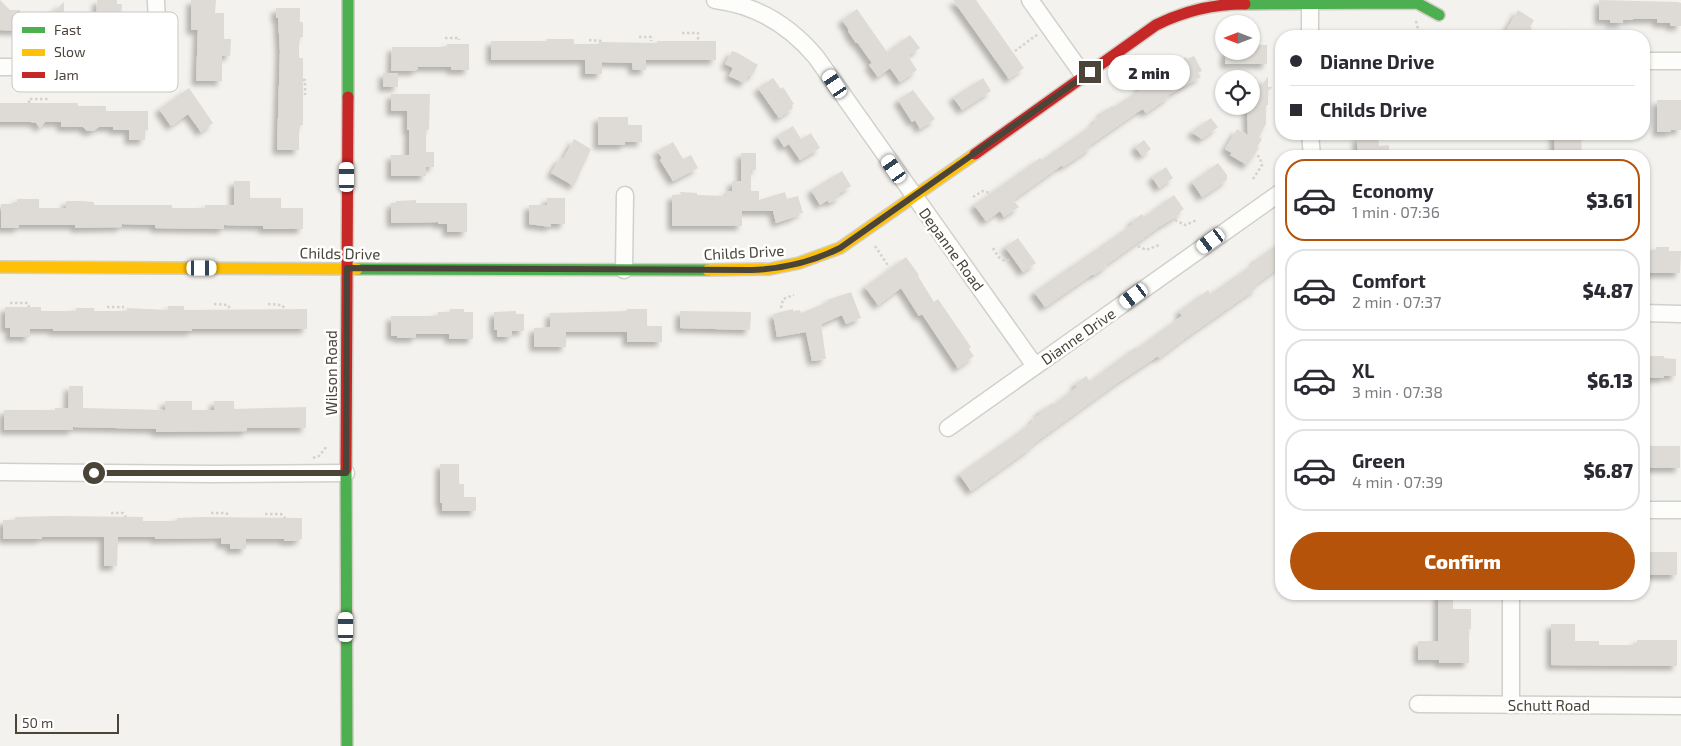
<!DOCTYPE html>
<html lang="en">
<head>
<meta charset="utf-8">
<style>
	body { margin:0; font-family:"Exo 2",sans-serif; background:#f2f2f3; color:#2b2b33; height:100vh; display:flex; flex-direction:column; font-size:19px; white-space:nowrap }
	* { box-sizing:border-box; margin:0 }
	p { font-size:16px; color:#7c7c81 }
	.icon { flex:none; width:28px; height:28px; fill:none; stroke:currentColor; stroke-width:2; stroke-linecap:round; stroke-linejoin:round }
	.map { position:relative; flex:1; overflow:hidden }
	.sheet { position:absolute; left:1275px; top:150px; width:375px; height:450px; display:flex; flex-direction:column; background:#fff; border-radius:20px; box-shadow:0 1px 4px #0004 }
	.sheet>* { flex:none }
	.top-card { position:absolute; left:1275px; top:30px; width:375px; height:110px; border-radius:20px; box-shadow:0 1px 4px #0004; display:grid; align-content:center; height:110px; padding:0 15px; background:#fff }
	.needle { width:32px; rotate:270deg }
	.tools { position:absolute; left:1215px; top:15px; display:grid; gap:10px }
	.tools a { display:grid; place-items:center; width:45px; height:45px; border-radius:50%; background:#fff; box-shadow:0 1px 4px #0004; font-size:25px }
	.scale { position:absolute; left:15px; bottom:12px; width:104px; box-sizing:border-box; padding-left:5px; border:2px solid #4b4439; border-top:0; font-size:14px; line-height:18px; white-space:nowrap; color:#4b4439; -webkit-text-stroke:4px #fff; paint-order:stroke }
	.end { position:absolute; width:22px; height:22px; margin:-11px; border:6px solid #4b4439; background:#fff; box-shadow:0 0 0 2px #fff }
	.from { border-radius:50% }
	.bubble { position:absolute; height:35px; border-radius:18px; background:#fff; box-shadow:0 1px 4px #0004; font-size:16px; font-weight:800; line-height:35px; text-align:center }
	.car { position:absolute; width:15px; height:30px; margin:-15px -8px; border-radius:6px; box-shadow:0 0 4px 1px #0007; background:linear-gradient(#fff 24%,#345 0 40%,#fff 0 76%,#345 0 86%,#fff 0) }
	.top-card b { display:flex; align-items:center; gap:18px; height:48px; font-size:19px }
	.top-card b+b { border-top:1px solid #e1e1e2 }
	.top-card i { width:12px; height:12px; background:#2b2b33 }
	ul { padding:9px 0 0; list-style:none }
	li { display:flex; align-items:center; gap:15px; height:82px; margin:0 10px 8px; padding:0 5px; border:2px solid #e1e1e2; border-radius:20px }
	li div { flex:1 }
	li b { display:block; font-size:19px }
	li em { font-style:normal; font-weight:800 }
	li.current { border-color:#b45309 }
	li>.icon { width:45px; height:45px; stroke-width:1.5 }
	.cta { display:flex; gap:10px; margin-top:auto; padding:10px 15px }
	.cta a { flex:1; height:58px; border-radius:30px; background:#b45309; color:#fff; font-size:20px; font-weight:800; line-height:58px; text-align:center }
	.map>svg:first-child { display:block }
	.building { fill:#dedbd6; filter:url(#shadow) }
	.lines { fill:none; stroke-linecap:round; stroke-linejoin:round }
	.street-casing { stroke:#d2d0cb; stroke-width:19 }
	.fast-casing { stroke:#d3cfc5; stroke-width:14 }
	.slow-casing { stroke:#d3cfc5; stroke-width:14 }
	.jam-casing { stroke:#d3cfc5; stroke-width:14 }
	.path { stroke:#d3d2cc; stroke-width:2.5; stroke-dasharray:2.5 2.5; stroke-linecap:butt }
	.street { stroke:#fdfdfc; stroke-width:16 }
	.fast { stroke:#4caf50; stroke-width:11 }
	.slow { stroke:#ffc107; stroke-width:11 }
	.jam { stroke:#c62828; stroke-width:11 }
	.route { stroke:#4b4439; stroke-width:6 }
	.labels { text-anchor:middle; dominant-baseline:central; stroke-width:5; stroke-linejoin:round; paint-order:stroke }
	.street-label { font-size:15px; fill:#4b4439; stroke:#fff }
	.key { fill:#fff; stroke:#c9c7c4; stroke-width:1 }
	.key-label { font-size:14px; fill:#4b4439 }
</style>
</head>
<body>
<div class="map">
<svg width="1681" height="746" viewBox="0 0 1681 746">
	<defs>
		<filter id="shadow"><feDropShadow dx="-4.5" dy="4.5" stdDeviation="2.5" flood-color="#0004"/></filter>
	</defs>
	<rect width="100%" height="100%" fill="#f4f2ee"/>
	<g class="building">
		<path d="M0 0 10 10H20V14H51L64 2V32L0 30Z"/>
		<path d="M97 0H117V4H122L121 16H117L116 34 96 33Z"/>
		<path d="M191 0H216L215 13H224V39H231L230 56H222V81H196L198 30H191Z"/>
		<path d="M953 0H976L1024 68 1009 79Z"/>
		<path d="M1599 0 1678 2 1681 3V26H1670V23H1657V19H1633V20H1623V23H1610V20H1599Z"/>
		<path d="M276 8H300V22H303V37H299V58H303V125H299V150H277L280 51 278 18H276Z"/>
		<path d="M857 9 887 52 910 35 920 48 908 56 917 70 900 82 890 68 878 77 869 65 872 63 857 42 856 43 848 31 849 30 842 20Z"/>
		<path d="M1518 10 1534 20 1530 27 1532 28 1527 36H1503Z"/>
		<path d="M547 39H574V44H599V42L657 43V41H716V60H646V70H633L632 63 602 62V74H585V60H491V41H547Z"/>
		<path d="M447 44H469V70H451V67H418V69L414 71H391L392 47H440L447 46Z"/>
		<path d="M1251 45H1267V64H1225V51H1251Z"/>
		<path d="M732 51 738 53 758 65 751 77 749 74 744 83 729 76 733 68 725 64Z"/>
		<path d="M1194 56 1202 71 1198 73 1201 77 1168 95 1169 97 1146 113 1143 109 1136 113 1090 145 1091 148 1063 167 1062 165 1013 200 1019 207 1004 217 1000 211 986 221 974 205 1040 158 1042 160 1095 123 1094 121 1102 115 1101 113 1112 106 1113 107 1120 103 1141 89 1139 86 1164 69 1186 57 1187 59Z"/>
		<rect x="383" y="73" width="15" height="14"/>
		<path d="M1268 76V87H1273L1268 91V105H1266V124L1259 137 1262 139 1257 147 1259 148 1247 165 1230 155 1232 153 1225 149 1237 129 1248 135 1247 111 1253 102 1251 103V87H1261Z"/>
		<path d="M773 78 781 89 783 87 794 104 792 105 793 108 779 118 758 88Z"/>
		<path d="M983 78 991 91 962 110 953 97Z"/>
		<path d="M189 88 213 123 201 132 188 114 171 126 159 109Z"/>
		<path d="M913 90 935 119 920 129 915 120 912 122 898 100Z"/>
		<path d="M391 94H430L429 130H426V152H434V167H426V176H391V155H409V130H407V111H391Z"/>
		<path d="M1657 100H1681V130H1671V132H1657Z"/>
		<path d="M0 103H78V106H106V111H148V130H145V140H129V130H113V127H99L93 131H87L83 127H61V122H45L40 128 36 123 31 122H0Z"/>
		<path d="M598 117H628V125H642V142H625V145H598Z"/>
		<path d="M1211 118 1218 127 1202 139 1191 132Z"/>
		<path d="M793 126 801 139 811 133 820 148 800 160 789 144 784 147 777 136Z"/>
		<path d="M1554 134H1581L1582 156H1555Z"/>
		<path d="M1378 136 1379 146 1389 145V156H1358L1357 137Z"/>
		<path d="M574 139 591 149 574 186 551 173 560 158 563 159Z"/>
		<path d="M1144 140 1151 149 1142 156 1135 147Z"/>
		<path d="M673 142 683 159 691 155 698 168 673 181 660 160 662 158 657 151Z"/>
		<path d="M741 153H756V170H751V191H759V200L785 192 787 199 798 196 803 213 796 214 797 216 776 223 773 211H742V226H672V195H681L680 192 697 193V195L726 196V191H732V181H741Z"/>
		<path d="M1218 163 1227 175V180L1202 197 1192 182Z"/>
		<path d="M1166 167 1173 178 1159 188 1152 177Z"/>
		<path d="M842 171 851 186 838 194 840 197 829 203 828 200 820 205 811 190Z"/>
		<path d="M234 181H250V198H281V208H303V229H263V226L224 225V229L155 228V225L122 224V227L75 228V225H19V228H1V204H17V199H39V208H66V201H81L94 202V205H172V208H205V205H234Z"/>
		<path d="M1174 195 1184 209 1179 213 1180 214 1159 227 1106 265 1107 266 1094 275 1093 274 1045 307 1034 292 1133 224 1131 222 1142 214 1144 217Z"/>
		<path d="M547 198H565V224H551V227L529 224V205H547Z"/>
		<path d="M416 200V203H467V232H447V224H438V222L391 223V203H396V201Z"/>
		<path d="M1018 238 1036 263 1023 272 1005 247Z"/>
		<path d="M1281 242V266L1255 285 1257 288 1184 339 1159 358 1158 356 1117 383 1036 442 1028 450 971 491 959 474 1033 422 1032 420 1039 415V412L1052 403 1054 404 1077 387 1075 384 1086 376 1090 381 1136 347 1137 348 1182 316 1179 311 1208 290 1210 294 1255 263 1254 261Z"/>
		<path d="M1656 247H1669V251H1681L1680 273H1644V250H1656Z"/>
		<path d="M906 257 919 275 918 276 934 302 938 299 971 347 969 349 974 356 958 368 922 314 919 316 901 288 878 305 865 287Z"/>
		<path d="M851 292 861 318 846 324 842 315 821 324 826 359 812 361 806 332 777 337 773 314 793 309V311L800 310 801 313 828 302 827 300Z"/>
		<path d="M168 306H184V310L307 309V329H192V331H53V329H30V337H10V328H5V307H41V311H76V308H94V311H127V308L168 310Z"/>
		<path d="M450 309H464V312H473V339H449V334H416V338H397V336H391V316H438V312H450Z"/>
		<path d="M627 309H647V326H662V342H627V332H566V347H534V328L550 327V313L627 311Z"/>
		<path d="M516 311V314H524V331H512V337H497V330H494V312Z"/>
		<path d="M680 311 751 312 750 330 680 328Z"/>
		<path d="M1644 356H1664V358L1676 359V376H1664V378H1644Z"/>
		<path d="M69 386H83V408L165 410V401H192V410H214V401H234V409L306 407V428H247V431L156 432V429L73 427V430H4V410H55V408H68Z"/>
		<rect x="1644" y="446" width="36" height="22"/>
		<path d="M440 464H459V484H464V497H476V511H442V503H440Z"/>
		<path d="M56 516 143 517V521H177V518L202 517 302 518V539H298V541H284V539H246V549H230V544H221V538L155 539V537H118L117 566H104V537H42V539H3V520H15V517Z"/>
		<rect x="1644" y="552" width="33" height="23"/>
		<path d="M1438 594H1453V609H1471V629H1469V663H1439V660H1418V641H1438Z"/>
		<path d="M1551 624H1575V641H1599V645H1637V640H1677V666L1551 665Z"/>
	</g>
	<g class="lines">
		<g class="street-casing">
			<g id="street">
				<path d="M715 0C756 5 790 26 816 57L1035 366"/>
				<path d="M1030 0 1084 76"/>
				<path d="M1310 4V36"/>
				<path d="M1644 61H1681"/>
				<path d="M0 67H142C164 56 156 21 156 0"/>
				<path d="M1310 134 1312 156"/>
				<path d="M624 270 625 195"/>
				<path d="M1644 313 1681 314"/>
				<path d="M948 428 1281 192"/>
				<path d="M0 472 211 474 346 473"/>
				<path d="M1644 510H1681"/>
				<path d="M1418 704 1681 706"/>
				<path d="M1511 705V594"/>
			</g>
		</g>
		<g class="fast-casing">
			<g id="fast">
				<path d="M1245 4 1417 3 1439 15"/>
				<path d="M348 97V0"/>
				<path d="M357 269 708 270"/>
				<path d="M346 469 347 746"/>
			</g>
		</g>
		<g class="slow-casing">
			<g id="slow">
				<path d="M0 267 357 269"/>
				<path d="M708 270 770 269 799 263 840 248 975 154"/>
			</g>
		</g>
		<g class="jam-casing">
			<g id="jam">
				<path d="M975 154 1156 25C1184 11 1213 4 1245 4"/>
				<path d="M346 469 348 97"/>
			</g>
		</g>
		<g class="path">
			<path d="M1416 21 1418 29 1423 36"/>
			<path d="M1251 32 1259 31"/>
			<path d="M682 33H698V40"/>
			<path d="M1552 36C1562 29 1575 30 1585 36"/>
			<path d="M639 37H651V41"/>
			<path d="M445 38H459V40"/>
			<path d="M589 40 602 41"/>
			<path d="M1015 51 1038 34"/>
			<path d="M303 80H305V95"/>
			<path d="M29 103V99H50"/>
			<path d="M1253 179 1262 165 1260 158 1257 155"/>
			<path d="M973 197 983 191 990 193"/>
			<path d="M1175 220 1185 225 1197 220"/>
			<path d="M875 246 889 267"/>
			<path d="M1138 246 1146 250 1159 245"/>
			<path d="M993 248C998 256 1001 264 1011 259"/>
			<path d="M10 303H28L29 307"/>
			<path d="M214 304 228 305 230 309"/>
			<path d="M268 304 282 305 285 309"/>
			<path d="M107 307H124"/>
			<path d="M781 308 783 299 794 295"/>
			<path d="M313 458 319 456 327 446"/>
			<path d="M111 513H123L126 517"/>
			<path d="M211 513H226L229 515"/>
			<path d="M265 514H281L285 518"/>
		</g>
		<use href="#street" class="street"/>
		<use href="#fast" class="fast"/>
		<use href="#slow" class="slow"/>
		<use href="#jam" class="jam"/>
	</g>
	<g class="lines">
		<path class="route" d="M94 473H346L347 268 751 270C782 269 812 262 840 248L1090 72"/>
	</g>
	<g class="labels">
		<g class="street-label">
			<text transform="translate(952 249) rotate(54)">Depanne Road</text>
			<text transform="translate(744 252) rotate(-3)">Childs Drive</text>
			<text transform="translate(340 253) rotate(1)">Childs Drive</text>
			<text transform="translate(1078 336) rotate(-35)">Dianne Drive</text>
			<text transform="translate(331 373) rotate(-90)">Wilson Road</text>
			<text x="1549" y="705">Schutt Road</text>
		</g>
	</g>
	<rect x="12" y="12" width="166" height="80" rx="8" class="key"/>
	<rect x="22" y="27" width="23" height="6" fill="#4caf50"/>
	<rect x="22" y="49" width="23" height="7" fill="#ffc107"/>
	<rect x="22" y="72" width="23" height="6" fill="#c62828"/>
	<g class="key-label">
		<text x="54" y="35">Fast</text>
		<text x="54" y="57">Slow</text>
		<text x="54" y="80">Jam</text>
	</g>
</svg>
<div class="tools">
<a><svg class="needle" viewBox="-14 -14 28 28"><path d="M0-13l5 13h-10z" fill="#e53935"/><path d="M0 13l5-13h-10z" fill="#7c7c81"/></svg></a>
<a><svg class="icon" aria-label="locate" viewBox="0 0 24 24"><circle cx="12" cy="12" r="6"/><path d="M12 2v4M12 18v4M2 12h4M18 12h4"/></svg></a>
</div>
<div class="scale">50 m</div>
<i class="end from" style="left:94px;top:473px"></i>
<i class="end" style="left:1090px;top:72px"></i>
<div class="bubble" style="left:1108px;top:55px;width:82px">2 min</div>
<i class="car" style="left:835px;top:84px;rotate:326deg"></i>
<i class="car" style="left:894px;top:169px;rotate:325deg"></i>
<i class="car" style="left:347px;top:177px;rotate:0deg"></i>
<i class="car" style="left:1211px;top:241px;rotate:234deg"></i>
<i class="car" style="left:202px;top:268px;rotate:90deg"></i>
<i class="car" style="left:1134px;top:296px;rotate:234deg"></i>
<i class="car" style="left:346px;top:627px;rotate:0deg"></i>
<div class="top-card">
<b><i class="from"></i>Dianne Drive</b>
<b><i></i>Childs Drive</b>
</div>
<section class="sheet">
<ul>
<li class="current"><svg class="icon" aria-label="car" viewBox="0 0 24 24"><path d="M5 17H2v-5l4-1 3-4h7l3 4 3 1v5h-3M9 17h6M6 11h13"/><circle cx="7" cy="17" r="2"/><circle cx="17" cy="17" r="2"/></svg><div><b>Economy</b><p>1 min · 07:36</p></div><em>$3.61</em></li>
<li><svg class="icon" aria-label="car" viewBox="0 0 24 24"><path d="M5 17H2v-5l4-1 3-4h7l3 4 3 1v5h-3M9 17h6M6 11h13"/><circle cx="7" cy="17" r="2"/><circle cx="17" cy="17" r="2"/></svg><div><b>Comfort</b><p>2 min · 07:37</p></div><em>$4.87</em></li>
<li><svg class="icon" aria-label="car" viewBox="0 0 24 24"><path d="M5 17H2v-5l4-1 3-4h7l3 4 3 1v5h-3M9 17h6M6 11h13"/><circle cx="7" cy="17" r="2"/><circle cx="17" cy="17" r="2"/></svg><div><b>XL</b><p>3 min · 07:38</p></div><em>$6.13</em></li>
<li><svg class="icon" aria-label="car" viewBox="0 0 24 24"><path d="M5 17H2v-5l4-1 3-4h7l3 4 3 1v5h-3M9 17h6M6 11h13"/><circle cx="7" cy="17" r="2"/><circle cx="17" cy="17" r="2"/></svg><div><b>Green</b><p>4 min · 07:39</p></div><em>$6.87</em></li>
</ul>
<div class="cta"><a>Confirm</a></div>
</section>
</div>
</body>
</html>
